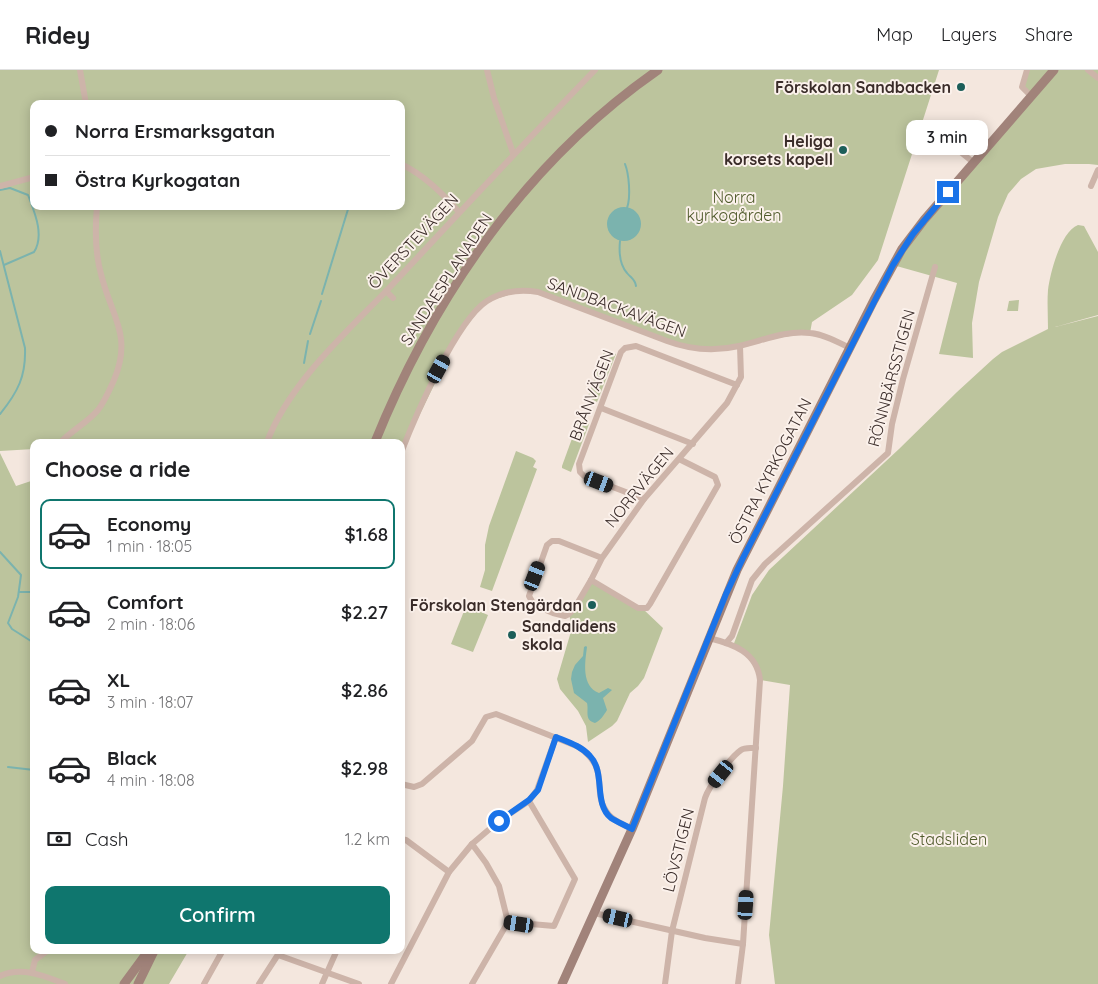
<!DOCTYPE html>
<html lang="en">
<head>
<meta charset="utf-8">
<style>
	body { margin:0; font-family:Quicksand,sans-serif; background:#f6f6f6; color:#202124; height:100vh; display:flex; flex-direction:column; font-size:19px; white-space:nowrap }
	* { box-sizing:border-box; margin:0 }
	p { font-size:16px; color:#757577 }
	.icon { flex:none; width:28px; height:28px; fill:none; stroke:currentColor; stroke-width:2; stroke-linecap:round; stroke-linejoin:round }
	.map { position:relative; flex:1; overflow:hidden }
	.sheet { position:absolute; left:30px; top:369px; width:375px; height:515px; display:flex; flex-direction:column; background:#fff; border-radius:10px; box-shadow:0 2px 12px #0003 }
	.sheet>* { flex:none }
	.hud { position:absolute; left:30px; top:30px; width:375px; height:110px; border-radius:10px; box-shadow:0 2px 12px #0003; display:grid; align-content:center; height:110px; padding:0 15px; background:#fff }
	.end { position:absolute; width:22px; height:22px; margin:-11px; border:6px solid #1a73e8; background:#fff; box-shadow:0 0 0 2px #fff }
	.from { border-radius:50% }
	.bubble { position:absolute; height:35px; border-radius:10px; background:#fff; box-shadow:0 2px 12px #0003; font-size:16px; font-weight:600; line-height:35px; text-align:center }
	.car { position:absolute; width:15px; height:30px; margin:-15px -8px; border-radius:6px; box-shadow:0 0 4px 1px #0007; background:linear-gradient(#222 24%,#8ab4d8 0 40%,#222 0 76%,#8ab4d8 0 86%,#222 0) }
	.hud b { display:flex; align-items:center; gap:18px; height:48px; font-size:19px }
	.hud b+b { border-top:1px solid #e0e0e0 }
	.hud i { width:12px; height:12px; background:#202124 }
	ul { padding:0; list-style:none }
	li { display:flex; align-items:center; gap:15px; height:70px; margin:0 10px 8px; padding:0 5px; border:2px solid transparent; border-radius:10px }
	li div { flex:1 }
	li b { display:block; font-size:19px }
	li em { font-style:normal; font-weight:600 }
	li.selected { border-color:#0f766e }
	li>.icon { width:45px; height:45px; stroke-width:1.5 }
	h2 { padding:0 15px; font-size:22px; line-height:60px }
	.pay { display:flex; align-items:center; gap:12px; height:55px; padding:0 15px; font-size:19px }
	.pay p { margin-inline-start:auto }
	.button { display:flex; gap:10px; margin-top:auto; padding:10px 15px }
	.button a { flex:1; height:58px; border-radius:10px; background:#0f766e; color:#fff; font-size:20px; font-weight:600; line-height:58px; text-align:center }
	header { display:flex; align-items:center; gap:30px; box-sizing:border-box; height:70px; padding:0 25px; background:#fff; border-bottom:1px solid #e0e0e0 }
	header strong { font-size:24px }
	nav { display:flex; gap:28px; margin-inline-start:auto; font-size:18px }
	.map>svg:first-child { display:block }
	.green { fill:#bcc49d; fill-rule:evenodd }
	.water { fill:#7bb3ae }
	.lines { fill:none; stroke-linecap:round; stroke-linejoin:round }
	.stream { stroke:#7bb3ae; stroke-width:2 }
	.street { stroke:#cdb4a9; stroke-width:6 }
	.secondary { stroke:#a1837a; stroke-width:9 }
	.route { stroke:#1a73e8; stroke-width:6 }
	.poi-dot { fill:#1c5e59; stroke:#fbf1eb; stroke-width:2 }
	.labels { text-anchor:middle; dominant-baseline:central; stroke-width:4; stroke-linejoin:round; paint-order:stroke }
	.poi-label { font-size:16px; font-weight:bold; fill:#3a2c29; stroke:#fbf1eb; text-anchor:end }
	.park-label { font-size:16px; fill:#4f5a2b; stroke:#fbf1eb }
	.street-label { font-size:16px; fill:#3a2c29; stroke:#fbf1eb }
</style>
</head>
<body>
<header>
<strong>Ridey</strong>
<nav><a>Map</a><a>Layers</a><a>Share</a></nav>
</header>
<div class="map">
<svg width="1098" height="914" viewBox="0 0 1098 914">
	<rect width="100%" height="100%" fill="#f4e7de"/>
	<g class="green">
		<path d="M0 0H939L878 190 852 225 812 252 810 263 699 280 525 220 486 232 458 266 401 383V372H34V379L0 381ZM34 34H401V136H34Z"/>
		<path d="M1027 0H1098V95L1089 94H1065L1036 99 1021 109 1008 124 998 147 979 212 972 253 973 288 939 284 957 213 893 195 1030 26 1022 17Z"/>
		<path d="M1078 155 1084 156 1098 182V245L1055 257 1098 246V914H775L769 865 783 716 790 615 760 610 757 595 733 576 752 525 769 500 899 379 957 322 993 289 1002 282 1048 259C1048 246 1047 233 1048 220 1050 203 1061 161 1078 155Z"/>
		<path d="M1019 230 1018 241H1007L1009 231Z"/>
		<path d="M607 281 616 284 597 332 589 328 588 326 604 282Z"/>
		<path d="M580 351 589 354 571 402 562 398V396L578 352Z"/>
		<path d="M516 381 533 388 536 391 533 397 537 399 492 521 480 517 485 500V475L489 456Z"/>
		<path d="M0 383 16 416 34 410V880H189L169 914H0Z"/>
		<path d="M591 510 643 539 663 558 644 608 638 616 630 623 617 651 612 656 588 672 586 656 578 641 560 619 557 609 572 558 569 544Z"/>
		<path d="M466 536 488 545 473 582 451 574Z"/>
	</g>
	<g class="water">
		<circle cx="624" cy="154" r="17"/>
		<path d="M586 576 587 577C585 592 581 616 599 623L608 618 612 620 603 628 607 640C604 645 600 651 595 653 584 650 589 641 587 633L574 623 571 609 572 602 575 595 583 586 584 577Z"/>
	</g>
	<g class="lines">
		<g class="stream">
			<path d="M625 94C629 104 631 127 627 138"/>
			<path d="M0 120 10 118 28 125C34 141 45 165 34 182L4 195"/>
			<path d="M620 171C619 181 619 194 627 203 631 208 635 209 636 216"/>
			<path d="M0 181 25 278C26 306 18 322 0 344"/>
			<path d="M322 224 349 136"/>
			<path d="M310 264 321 231"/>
			<path d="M304 293 308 271"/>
			<path d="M0 482 21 505 18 527 8 553 12 559 34 573"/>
			<path d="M19 522H34"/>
			<path d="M8 697 34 700"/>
		</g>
		<g class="street">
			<path d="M80 0 86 34"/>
			<path d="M487 0 494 28 513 83"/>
			<path d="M1027 0 1022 17 1031 26"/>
			<path d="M1088 0 1098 8"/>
			<path d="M933 60 973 92"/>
			<path d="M401 94C424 105 442 123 459 142"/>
			<path d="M0 116 34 107"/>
			<path d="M1091 116 1098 100"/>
			<path d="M386 221 393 228"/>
			<path d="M601 338 693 374"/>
			<path d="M61 372C72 360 87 353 98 340 105 331 109 321 114 310 133 265 111 246 101 204 95 183 95 159 97 136"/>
			<path d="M267 372C289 313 348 261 391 216 459 143 526 71 595 0"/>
			<path d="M401 383C415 347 456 251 487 231 503 221 521 219 538 222L667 271C691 280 713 282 739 276 762 271 785 260 810 263 823 264 838 272 850 278"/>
			<path d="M644 429 584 406 580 402 579 394 621 282 625 278 636 276 737 315"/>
			<path d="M602 488 559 471H552L547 475 529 526 534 535 553 543 565 546 569 544 574 539 591 510 602 488 644 429 727 333 741 307 740 276"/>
			<path d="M591 510 638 538H647L650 534 718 415 715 407 679 389"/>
			<path d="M709 568C733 574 757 582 760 610L743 874 738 914"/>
			<path d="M726 573 732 566 752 510 765 494 888 383 892 354 903 309 935 197"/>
			<path d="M401 714 414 717 422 714 472 671 486 647 496 644 579 677C613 702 589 721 609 745 614 751 624 755 632 759"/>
			<path d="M401 769 406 770 449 802"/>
			<path d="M472 774 486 793 499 816 508 852"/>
			<path d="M594 843 705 868 743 874"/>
			<path d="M508 852 554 856 575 809 529 731"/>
			<path d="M278 885 359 914"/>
			<path d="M32 902 35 890 48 880"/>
			<path d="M0 906C21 896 45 906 65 914"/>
			<path d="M204 914 223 880"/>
			<path d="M259 914 281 880"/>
			<path d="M322 914 337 880"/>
			<path d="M391 914 449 802 472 774 499 751 529 731 537 720 556 667"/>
			<path d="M472 914 508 852"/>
			<path d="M665 914 672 861 705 728C709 716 731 687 741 680 745 677 750 678 756 678"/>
		</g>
		<g class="secondary">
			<path d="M375 372C434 226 527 91 658 0"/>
			<path d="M124 914 149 880"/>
			<path d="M138 914 154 881"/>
			<path d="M562 914 632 759 737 500 874 230 902 179 924 150 1054 0"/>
		</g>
	</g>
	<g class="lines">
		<path class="route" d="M499 751 529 730 538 720 556 667C568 672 581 676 590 686 606 703 593 733 611 748 617 752 625 755 632 759L726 524 743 488 893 195 913 164 948 122"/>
	</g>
	<g class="poi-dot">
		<circle cx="961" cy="17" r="5"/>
		<circle cx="843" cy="80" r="5"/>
		<circle cx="592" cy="535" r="5"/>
		<circle cx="512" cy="565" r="5"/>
	</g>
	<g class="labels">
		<g class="poi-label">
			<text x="951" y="17">Förskolan Sandbacken</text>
			<text x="833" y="71">Heliga<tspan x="833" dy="18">korsets kapell</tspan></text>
			<text x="582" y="535">Förskolan Stengärdan</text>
			<text x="522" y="556" text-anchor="start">Sandalidens<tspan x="522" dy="18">skola</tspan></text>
		</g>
		<g class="park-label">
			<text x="734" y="127">Norra<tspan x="734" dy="18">kyrkogården</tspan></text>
			<text x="949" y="769">Stadsliden</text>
		</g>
		<g class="street-label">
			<text transform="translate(413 171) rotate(-47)">ÖVERSTEVÄGEN</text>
			<text transform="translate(446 209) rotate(-57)">SANDAESPLANADEN</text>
			<text transform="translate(617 237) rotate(20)">SANDBACKAVÄGEN</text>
			<text transform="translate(891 308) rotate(-75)">RÖNNBÄRSSTIGEN</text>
			<text transform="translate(591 325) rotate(-69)">BRÅNVÄGEN</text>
			<text transform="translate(770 401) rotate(-63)">ÖSTRA KYRKOGATAN</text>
			<text transform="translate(639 417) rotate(-51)">NORRVÄGEN</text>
			<text transform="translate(678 780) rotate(-76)">LÖVSTIGEN</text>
		</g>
	</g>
</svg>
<i class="end from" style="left:499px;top:751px"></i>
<i class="end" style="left:948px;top:122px"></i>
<div class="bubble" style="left:906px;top:50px;width:82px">3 min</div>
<i class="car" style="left:439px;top:299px;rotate:29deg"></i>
<i class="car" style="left:599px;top:412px;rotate:111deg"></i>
<i class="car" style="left:535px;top:506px;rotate:21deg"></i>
<i class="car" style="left:721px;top:704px;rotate:219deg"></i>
<i class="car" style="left:746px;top:835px;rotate:4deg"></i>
<i class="car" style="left:618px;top:848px;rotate:283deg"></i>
<i class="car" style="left:519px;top:854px;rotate:279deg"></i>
<div class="hud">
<b><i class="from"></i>Norra Ersmarksgatan</b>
<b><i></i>Östra Kyrkogatan</b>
</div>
<section class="sheet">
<h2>Choose a ride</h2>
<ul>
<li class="selected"><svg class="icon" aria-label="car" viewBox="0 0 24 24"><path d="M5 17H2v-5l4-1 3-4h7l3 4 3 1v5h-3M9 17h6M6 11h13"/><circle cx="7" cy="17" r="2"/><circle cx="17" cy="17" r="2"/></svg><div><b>Economy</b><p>1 min · 18:05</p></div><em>$1.68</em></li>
<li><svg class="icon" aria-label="car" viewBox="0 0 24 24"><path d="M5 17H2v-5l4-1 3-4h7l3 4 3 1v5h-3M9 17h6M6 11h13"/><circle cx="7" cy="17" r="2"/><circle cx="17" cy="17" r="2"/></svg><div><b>Comfort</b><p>2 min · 18:06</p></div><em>$2.27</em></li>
<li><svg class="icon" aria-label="car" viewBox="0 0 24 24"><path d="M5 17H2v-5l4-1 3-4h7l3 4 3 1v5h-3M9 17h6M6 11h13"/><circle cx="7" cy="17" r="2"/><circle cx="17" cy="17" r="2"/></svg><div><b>XL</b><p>3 min · 18:07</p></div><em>$2.86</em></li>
<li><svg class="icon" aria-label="car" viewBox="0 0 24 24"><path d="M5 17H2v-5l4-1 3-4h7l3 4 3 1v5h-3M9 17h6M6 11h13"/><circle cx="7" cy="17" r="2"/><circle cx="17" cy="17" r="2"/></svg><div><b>Black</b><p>4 min · 18:08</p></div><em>$2.98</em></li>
</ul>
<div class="pay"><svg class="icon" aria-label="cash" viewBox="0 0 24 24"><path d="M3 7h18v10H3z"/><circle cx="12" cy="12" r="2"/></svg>Cash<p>1.2 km</p></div>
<div class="button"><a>Confirm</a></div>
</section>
</div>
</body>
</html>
